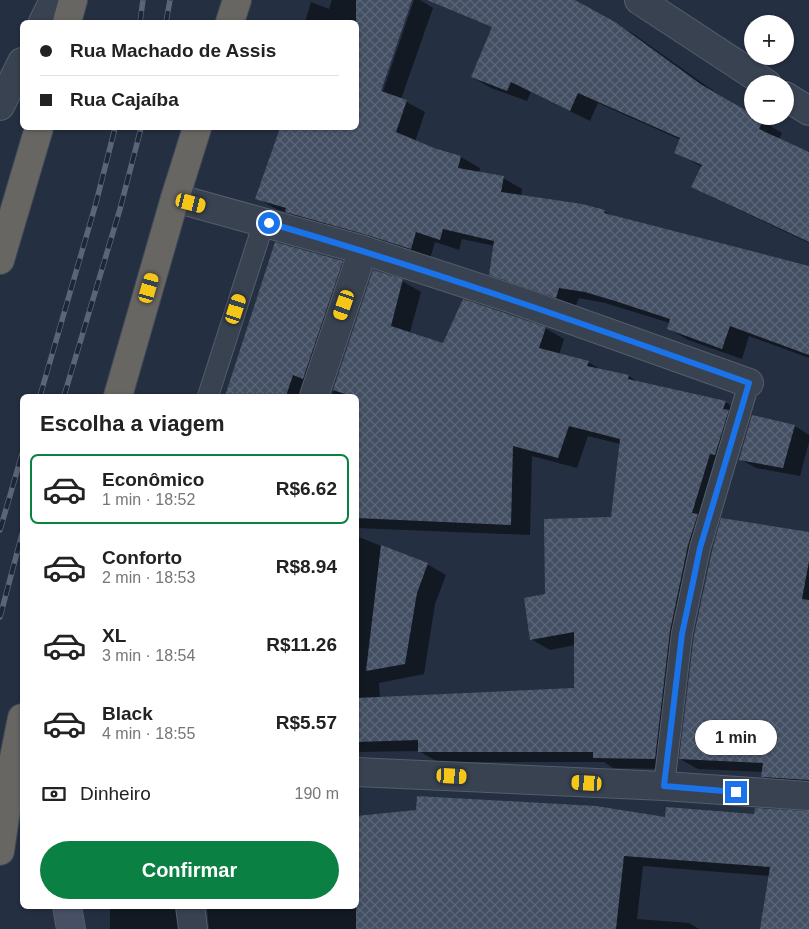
<!DOCTYPE html>
<html lang="pt">
<head>
<meta charset="utf-8">
<style>
	body { margin:0; font-family:Helvetica,sans-serif; background:#f6f6f6; color:#222; height:100vh; display:flex; flex-direction:column; font-size:19px; white-space:nowrap }
	* { box-sizing:border-box; margin:0 }
	p { font-size:16px; color:#767676 }
	.icon { flex:none; width:28px; height:28px; fill:none; stroke:currentColor; stroke-width:2; stroke-linecap:round; stroke-linejoin:round }
	.map { position:relative; flex:1; overflow:hidden }
	.side { position:absolute; left:20px; top:394px; width:339px; height:515px; display:flex; flex-direction:column; background:#fff; border-radius:8px; box-shadow:0 1px 4px #0004 }
	.side>* { flex:none }
	.guide { position:absolute; left:20px; top:20px; width:339px; height:110px; border-radius:8px; box-shadow:0 1px 4px #0004; display:grid; align-content:center; height:110px; padding:0 20px; background:#fff }
	.fabs { position:absolute; left:744px; top:15px; display:grid; gap:10px }
	.fabs a { display:grid; place-items:center; width:50px; height:50px; border-radius:50%; background:#fff; box-shadow:0 1px 4px #0004; font-size:25px }
	.end { position:absolute; width:22px; height:22px; margin:-11px; border:6px solid #1a73e8; background:#fff; box-shadow:0 0 0 2px #fff }
	.from { border-radius:50% }
	.bubble { position:absolute; height:35px; border-radius:18px; background:#fff; box-shadow:0 1px 4px #0004; font-size:16px; font-weight:700; line-height:35px; text-align:center }
	.car { position:absolute; width:15px; height:30px; margin:-15px -8px; border-radius:6px; box-shadow:0 0 4px 1px #0007; background:linear-gradient(#f5c518 24%,#345 0 40%,#f5c518 0 76%,#345 0 86%,#f5c518 0) }
	.guide b { display:flex; align-items:center; gap:18px; height:48px; font-size:19px }
	.guide b+b { border-top:1px solid #e0e0e0 }
	.guide i { width:12px; height:12px; background:#222 }
	ul { padding:0; list-style:none }
	li { display:flex; align-items:center; gap:15px; height:70px; margin:0 10px 8px; padding:0 10px; border:2px solid transparent; border-radius:8px }
	li div { flex:1 }
	li b { display:block; font-size:19px }
	li em { font-style:normal; font-weight:700 }
	li.active { border-color:#0b8043 }
	li>.icon { width:45px; height:45px; stroke-width:1.5 }
	h2 { padding:0 20px; font-size:22px; line-height:60px }
	.pay { display:flex; align-items:center; gap:12px; height:55px; padding:0 20px; font-size:19px }
	.pay p { margin-inline-start:auto }
	.primary-button { display:flex; gap:10px; margin-top:auto; padding:10px 20px }
	.primary-button a { flex:1; height:58px; border-radius:30px; background:#0b8043; color:#fff; font-size:20px; font-weight:700; line-height:58px; text-align:center }
	.map>svg:first-child { display:block }
	.shadow { fill:#0007 }
	.building { fill:url(#building-cross-hatch) }
	.lines { fill:none; stroke-linecap:round; stroke-linejoin:round }
	.service-casing { stroke:#545d6b; stroke-width:22 }
	.minor-casing { stroke:#545d6b; stroke-width:30 }
	.secondary-casing { stroke:#545d6b; stroke-width:30 }
	.trunk-casing { stroke:#414a58; stroke-width:30 }
	.service { stroke:#394251; stroke-width:20 }
	.minor { stroke:#394251; stroke-width:28 }
	.secondary { stroke:#475064; stroke-width:28 }
	.trunk { stroke:#676663; stroke-width:28 }
	.rail-casing { stroke:#5b6578; stroke-width:5.5 }
	.rail { stroke:#1d2736; stroke-width:4; stroke-dasharray:11; stroke-linecap:butt }
	.route { stroke:#1a73e8; stroke-width:6 }
</style>
</head>
<body>
<div class="map">
<svg width="809" height="929" viewBox="0 0 809 929">
	<defs>
		<pattern id="building-cross-hatch" width="8" height="8" patternUnits="userSpaceOnUse" patternTransform="scale(1.25)"><rect width="8" height="8" fill="#434f63"/><path d="M0 0l8 8M0 8l8-8" fill="none" stroke="#5c6678"/></pattern>
	</defs>
	<rect width="100%" height="100%" fill="#242f41"/>
	<g class="shadow">
		<path d="M332 0H411L378 96 381 97 414 0H420L433 8 401 99 425 112 415 142 434 149 461 157 480 168 479 173 503 178 522 189 521 196 604 211 615 217 809 267V358L749 336 742 359 688 340 669 329 670 323 605 303 579 298 575 308 509 285 490 274 495 246 462 239 459 250 435 242 430 259 305 223 289 213 276 209 257 198 281 128H356V22H305L311 2 329 9Z"/>
		<path d="M508 0H573L635 35 722 97 782 133 779 140 809 153V243L712 197 692 186 702 167 675 152 681 140 598 103 590 121 531 92 527 101 491 88 472 77Z"/>
		<path d="M276 243 342 262 361 273 320 396H227Z"/>
		<path d="M374 271 402 281 421 292 410 332 444 344 545 328 564 339 559 355 588 362 603 371 629 376 639 383 725 402 744 413 707 557 689 642 674 769 613 768 604 762H438L419 751 356 752V536L427 564 446 575 435 604 424 674 379 683 380 698 575 690V645L550 650 531 639 546 595 612 518 620 444 588 436 577 468 532 456 530 535 356 528V396H332Z"/>
		<path d="M795 426 809 435V442L800 476 756 468 740 459Z"/>
		<path d="M809 534V789L780 787 762 776 763 772 698 769 680 759Z"/>
		<path d="M809 813V929H761L770 876 643 866 637 919 689 923 699 929H209L207 906H356L666 819Z"/>
		<path d="M110 906H197L194 929H110Z"/>
	</g>
	<g class="building">
		<path d="M356 0H412L381 91 407 100 396 132 434 148 461 156 458 168 504 176 501 192 582 204 605 210 604 213 809 266V355L730 326 722 349 667 329 670 319 615 301 585 292 559 288 556 298 489 275 494 241 443 229 440 240 416 232 411 249 367 235 285 212 286 208 255 199 280 128H356Z"/>
		<path d="M427 0H575L615 22 702 85 752 114V116L763 121 759 129 809 152V242L691 187 702 165 674 153 680 138 578 93 570 111 511 82 507 91 471 77 492 27Z"/>
		<path d="M275 242 343 261 303 379 293 375 286 396H225Z"/>
		<path d="M373 270 403 279 391 326 443 343 463 299 546 327 539 348 589 361 587 366 629 375 628 379 726 401 723 409 729 410 715 455 710 454 692 513 698 514 688 545 670 631 655 759 593 758V752H418V740L356 742V698L574 688V632L530 640 524 598 545 594 544 519 611 517 620 439 569 426 558 458 513 446 511 525 356 518V396H351L333 390Z"/>
		<path d="M752 415 795 425 783 468 739 460Z"/>
		<path d="M721 518 809 532V561L802 599 809 600V780L761 777 763 763 679 759 694 635 712 551Z"/>
		<path d="M381 545 428 563 417 593 405 664 366 671Z"/>
		<path d="M417 796 596 806 665 817 666 807 754 814 755 808 809 811V929H760L770 867 624 856 616 929H356V816L416 810Z"/>
	</g>
	<g class="lines">
		<g class="service-casing">
			<g id="service">
				<path d="M208 396 264 222"/>
				<path d="M664 786 682 633 700 548 749 383"/>
			</g>
		</g>
		<g class="minor-casing">
			<g id="minor">
				<path d="M639 0 767 84"/>
				<path d="M43 22 54 0"/>
				<path d="M785 96 809 111"/>
				<path d="M0 106 22 62"/>
				<path d="M175 198 363 250 516 300 749 383"/>
				<path d="M314 396 363 250"/>
				<path d="M356 772 664 786 809 796"/>
				<path d="M190 906 193 929"/>
			</g>
		</g>
		<g class="secondary-casing">
			<path id="secondary" d="M67 906 71 929"/>
		</g>
		<g class="trunk-casing">
			<g id="trunk">
				<path d="M67 22 73 0"/>
				<path d="M230 22 237 0"/>
				<path d="M0 260 39 128"/>
				<path d="M118 396 175 198 197 128"/>
				<path d="M0 851 13 763 22 718"/>
			</g>
		</g>
		<use href="#service" class="service"/>
		<use href="#minor" class="minor"/>
		<use href="#secondary" class="secondary"/>
		<use href="#trunk" class="trunk"/>
		<g class="rail-casing">
			<g id="rail">
				<path d="M140 22 143 0"/>
				<path d="M166 22 170 0"/>
				<path d="M40 396 96 203 115 128"/>
				<path d="M64 396 120 209 141 128"/>
				<path d="M0 530 22 454"/>
				<path d="M0 617 22 534"/>
			</g>
		</g>
		<use href="#rail" class="rail"/>
	</g>
	<g class="lines">
		<path class="route" d="M269 223C431 270 590 326 749 383L700 548 693 582 682 634 664 786 736 792"/>
	</g>
</svg>
<div class="fabs">
<a>+</a>
<a>−</a>
</div>
<i class="end from" style="left:269px;top:223px"></i>
<i class="end" style="left:736px;top:792px"></i>
<div class="bubble" style="left:695px;top:720px;width:82px">1 min</div>
<i class="car" style="left:191px;top:203px;rotate:104deg"></i>
<i class="car" style="left:149px;top:288px;rotate:16deg"></i>
<i class="car" style="left:344px;top:305px;rotate:199deg"></i>
<i class="car" style="left:236px;top:309px;rotate:18deg"></i>
<i class="car" style="left:452px;top:776px;rotate:93deg"></i>
<i class="car" style="left:587px;top:783px;rotate:273deg"></i>
<div class="guide">
<b><i class="from"></i>Rua Machado de Assis</b>
<b><i></i>Rua Cajaíba</b>
</div>
<section class="side">
<h2>Escolha a viagem</h2>
<ul>
<li class="active"><svg class="icon" aria-label="car" viewBox="0 0 24 24"><path d="M5 17H2v-5l4-1 3-4h7l3 4 3 1v5h-3M9 17h6M6 11h13"/><circle cx="7" cy="17" r="2"/><circle cx="17" cy="17" r="2"/></svg><div><b>Econômico</b><p>1 min · 18:52</p></div><em>R$6.62</em></li>
<li><svg class="icon" aria-label="car" viewBox="0 0 24 24"><path d="M5 17H2v-5l4-1 3-4h7l3 4 3 1v5h-3M9 17h6M6 11h13"/><circle cx="7" cy="17" r="2"/><circle cx="17" cy="17" r="2"/></svg><div><b>Conforto</b><p>2 min · 18:53</p></div><em>R$8.94</em></li>
<li><svg class="icon" aria-label="car" viewBox="0 0 24 24"><path d="M5 17H2v-5l4-1 3-4h7l3 4 3 1v5h-3M9 17h6M6 11h13"/><circle cx="7" cy="17" r="2"/><circle cx="17" cy="17" r="2"/></svg><div><b>XL</b><p>3 min · 18:54</p></div><em>R$11.26</em></li>
<li><svg class="icon" aria-label="car" viewBox="0 0 24 24"><path d="M5 17H2v-5l4-1 3-4h7l3 4 3 1v5h-3M9 17h6M6 11h13"/><circle cx="7" cy="17" r="2"/><circle cx="17" cy="17" r="2"/></svg><div><b>Black</b><p>4 min · 18:55</p></div><em>R$5.57</em></li>
</ul>
<div class="pay"><svg class="icon" aria-label="cash" viewBox="0 0 24 24"><path d="M3 7h18v10H3z"/><circle cx="12" cy="12" r="2"/></svg>Dinheiro<p>190 m</p></div>
<div class="primary-button"><a>Confirmar</a></div>
</section>
</div>
</body>
</html>
